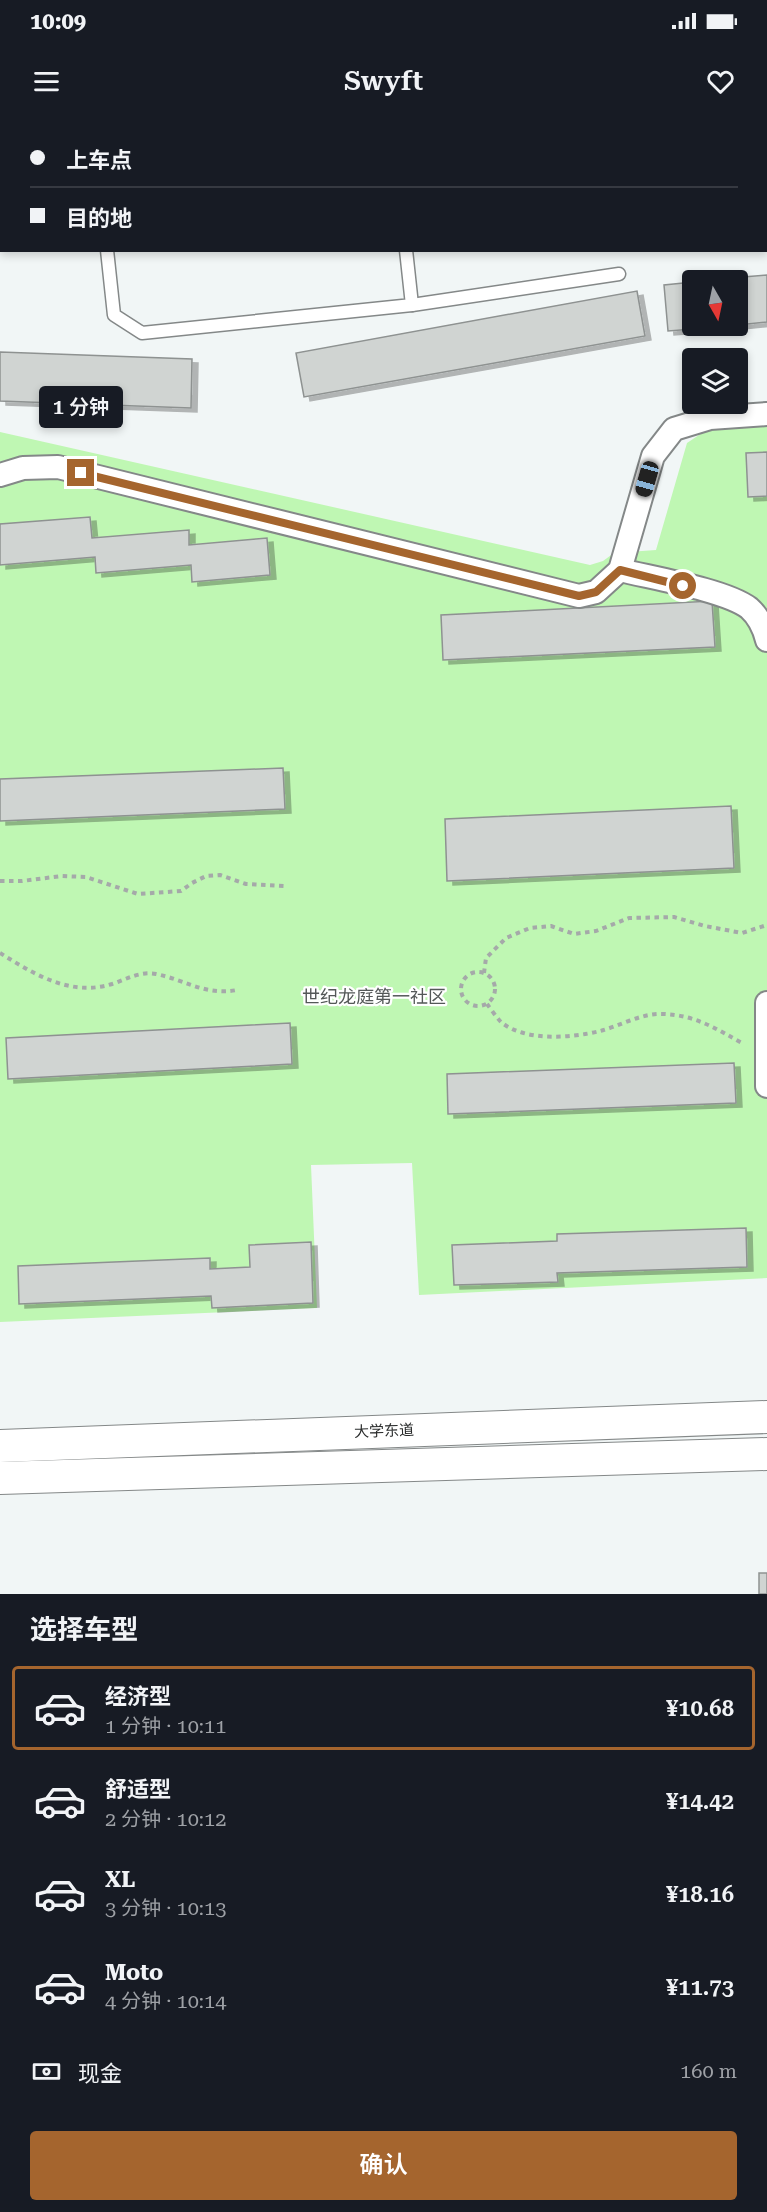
<!DOCTYPE html>
<html lang="zh">
<head>
<meta charset="utf-8">
<style>
	body { margin:0; font-family:"Roboto Serif","Noto Sans SC",serif; background:#242831; color:#f1f3f6; height:100vh; display:flex; flex-direction:column; font-size:22px; white-space:nowrap }
	* { box-sizing:border-box; margin:0 }
	p { font-size:20px; color:#9ea1a6 }
	.icon { flex:none; width:33px; height:33px; fill:none; stroke:currentColor; stroke-width:2; stroke-linecap:round; stroke-linejoin:round }
	.map { position:relative; height:1474px; overflow:hidden }
	.sheet { display:flex; flex-direction:column; background:#171b24; flex:1 }
	.sheet>* { flex:none }
	.banner { position:absolute; left:0px; top:0px; width:768px; height:132px; box-shadow:0 3px 9px #0003; display:grid; align-content:center; height:132px; padding:0 30px; background:#171b24 }
	.needle { width:39px; rotate:171deg }
	.fabs { position:absolute; left:682px; top:150px; display:grid; gap:12px }
	.fabs a { display:grid; place-items:center; width:66px; height:66px; border-radius:6px; background:#171b24; box-shadow:0 3px 9px #0003; font-size:30px }
	.end { position:absolute; width:27px; height:27px; margin:-14px; border:8px solid #a5652e; background:#fff; box-shadow:0 0 0 3px #fff }
	.from { border-radius:50% }
	.bubble { position:absolute; height:42px; border-radius:6px; background:#171b24; box-shadow:0 3px 9px #0003; font-size:20px; font-weight:600; line-height:42px; text-align:center }
	.car { position:absolute; width:18px; height:36px; margin:-18px -9px; border-radius:8px; box-shadow:0 0 4px 2px #0007; background:linear-gradient(#222 24%,#8ab4d8 0 40%,#222 0 76%,#8ab4d8 0 86%,#222 0) }
	.banner b { display:flex; align-items:center; gap:21px; height:57px; font-size:22px }
	.banner b+b { border-top:2px solid #363941 }
	.banner i { width:15px; height:15px; background:#f1f3f6 }
	ul { padding:0; list-style:none }
	li { display:flex; align-items:center; gap:18px; height:84px; margin:0 12px 9px; padding:0 18px; border:3px solid transparent; border-radius:6px }
	li div { flex:1 }
	li b { display:block; font-size:22px }
	li em { font-style:normal; font-weight:600 }
	li.on { border-color:#a5652e }
	li>.icon { width:54px; height:54px; stroke-width:1.5 }
	h2 { padding:0 30px; font-size:27px; line-height:72px }
	.pay { display:flex; align-items:center; gap:15px; height:66px; padding:0 30px; font-size:22px }
	.pay p { margin-inline-start:auto }
	.button { display:flex; gap:12px; margin-top:auto; padding:12px 30px }
	.button a { flex:1; height:69px; border-radius:6px; background:#a5652e; color:#fff; font-size:24px; font-weight:600; line-height:69px; text-align:center }
	.status { display:flex; justify-content:space-between; align-items:center; height:42px; padding:0 30px; background:#171b24; direction:ltr }
	.status svg { height:16px; fill:currentColor }
	header { display:flex; justify-content:space-between; align-items:center; height:78px; padding:0 30px; background:#171b24; font-size:27px; font-weight:600 }
	.map>svg:first-child { display:block }
	.green { fill:#bff7b3 }
	.building { fill:#d0d4d2; stroke:#8e9291; stroke-width:1.5; filter:url(#shadow) }
	.lines { fill:none; stroke-linecap:round; stroke-linejoin:round }
	.service-casing { stroke:#848888; stroke-width:15 }
	.minor-casing { stroke:#848888; stroke-width:26 }
	.secondary-casing { stroke:#848888; stroke-width:34 }
	.path { stroke:#a5a9a9; stroke-width:4; stroke-dasharray:4.5 4.5; stroke-linecap:butt }
	.service { stroke:#fff; stroke-width:12 }
	.minor { stroke:#fff; stroke-width:22 }
	.secondary { stroke:#fff; stroke-width:32 }
	.route { stroke:#a5652e; stroke-width:8 }
	.labels { text-anchor:middle; dominant-baseline:central; stroke-width:4.5; stroke-linejoin:round; paint-order:stroke }
	.street-label { font-size:15px; fill:#292b2b; stroke:#fff }
	.quarter-label { font-size:18px; fill:#545858; stroke:#fff }
</style>
</head>
<body>
<div class="status"><b>10:09</b><svg viewBox="0 0 49 12"><path d="M0 12V9h3v3zM5 12V6h3v6zM10 12V3h3v9zM15 12V0h3v12zM26 1h20v11H26zM47 4h2v5h-2z"/></svg></div>
<header><svg class="icon" aria-label="menu" viewBox="0 0 24 24"><path d="M4 6h16M4 12h16M4 18h16"/></svg>Swyft<svg class="icon" aria-label="heart" viewBox="0 0 24 24"><path d="M12 20l-8-8c-3-5 5-10 8-4 3-6 11-1 8 4z"/></svg></header>
<div class="map">
<svg width="767" height="1474" viewBox="0 0 767 1474">
	<defs>
		<filter id="shadow"><feDropShadow dx="6" dy="4" stdDeviation="0" flood-color="#0004"/></filter>
	</defs>
	<rect width="100%" height="100%" fill="#f1f6f6"/>
	<path class="green" d="M767 300V1158L419 1175 412 1043 311 1045 317 1188 0 1202V312L590 445 603 441 614 433 656 430 687 323 717 303Z"/>
	<g class="building">
		<path d="M0 67H2L0 121Z"/>
		<path d="M767 155V202L738 205V160H707Z"/>
		<path d="M693 162V206H732L668 211 664 165Z"/>
		<path d="M637 171 645 216 304 277 296 233Z"/>
		<path d="M0 232 192 239 191 288 0 281Z"/>
		<path d="M767 332V376L748 377 746 333Z"/>
		<path d="M90 397 92 418 189 410V425L267 418 270 455 192 462 191 445 96 453 95 437 0 445V404Z"/>
		<path d="M712 481 715 527 443 540 441 495Z"/>
		<path d="M283 648 285 689 0 701V659Z"/>
		<path d="M731 686 734 748 447 761 445 699Z"/>
		<path d="M290 903 292 944 8 959 6 918Z"/>
		<path d="M734 943 736 983 448 994 447 954Z"/>
		<path d="M746 1108 747 1147 557 1153 558 1162 454 1165 452 1125 557 1121V1114Z"/>
		<path d="M311 1122 313 1183 212 1188 211 1176 19 1184 18 1146 210 1138V1149L250 1147 249 1125Z"/>
		<rect x="759" y="1453" width="8" height="21"/>
	</g>
	<g class="lines">
		<g class="service-casing">
			<g id="service">
				<path d="M94 0V2"/>
				<path d="M390 0V2"/>
				<path d="M107 130 114 195 142 213 412 185 406 130"/>
				<path d="M412 185 619 154"/>
			</g>
		</g>
		<g class="minor-casing">
			<g id="minor">
				<path d="M0 355 23 348 58 347 579 476 596 472 620 450 653 336 674 309 710 298 767 294"/>
				<path d="M620 450C652 458 725 470 749 488 758 496 764 508 767 520"/>
				<path d="M767 883V966"/>
			</g>
		</g>
		<g class="secondary-casing">
			<g id="secondary">
				<path d="M0 1326 767 1297"/>
				<path d="M0 1358 767 1334"/>
			</g>
		</g>
		<g class="path">
			<path d="M0 761H22L62 756 86 757 138 774 181 771 192 763 206 756 220 755 246 764 284 766"/>
			<path d="M0 833C34 854 70 877 112 864 127 859 140 851 156 854 186 860 205 876 237 870"/>
			<circle cx="478" cy="869" r="17"/>
			<path d="M484 853 486 838 506 818 530 808 551 806 574 814 596 811 629 798 674 797 705 806 742 813 767 805"/>
			<path d="M487 884C491 889 496 897 501 902 525 922 572 918 600 911 620 906 641 893 663 894 696 895 716 909 744 924"/>
		</g>
		<use href="#service" class="service"/>
		<use href="#minor" class="minor"/>
		<use href="#secondary" class="secondary"/>
	</g>
	<g class="lines">
		<path class="route" d="M81 353 579 476 596 472 620 450 683 466"/>
	</g>
	<g class="labels">
		<g class="street-label">
			<text transform="translate(384 1311) rotate(-2)">大学东道</text>
		</g>
		<g class="quarter-label">
			<text x="374" y="876">世纪龙庭第一社区</text>
		</g>
	</g>
</svg>
<div class="fabs">
<a><svg class="needle" viewBox="-14 -14 28 28"><path d="M0-13l5 13h-10z" fill="#e53935"/><path d="M0 13l5-13h-10z" fill="#9ea1a6"/></svg></a>
<a><svg class="icon" aria-label="layers" viewBox="0 0 24 24"><path d="M12 4l9 5-9 5-9-5zM3 14l9 5 9-5"/></svg></a>
</div>
<i class="end from" style="left:683px;top:466px"></i>
<i class="end" style="left:81px;top:353px"></i>
<div class="bubble" style="left:39px;top:266px;width:84px">1 分钟</div>
<i class="car" style="left:647px;top:359px;rotate:196deg"></i>
<div class="banner">
<b><i class="from"></i>上车点</b>
<b><i></i>目的地</b>
</div>
</div>
<section class="sheet">
<h2>选择车型</h2>
<ul>
<li class="on"><svg class="icon" aria-label="car" viewBox="0 0 24 24"><path d="M5 17H2v-5l4-1 3-4h7l3 4 3 1v5h-3M9 17h6M6 11h13"/><circle cx="7" cy="17" r="2"/><circle cx="17" cy="17" r="2"/></svg><div><b>经济型</b><p>1 分钟 · 10:11</p></div><em>¥10.68</em></li>
<li><svg class="icon" aria-label="car" viewBox="0 0 24 24"><path d="M5 17H2v-5l4-1 3-4h7l3 4 3 1v5h-3M9 17h6M6 11h13"/><circle cx="7" cy="17" r="2"/><circle cx="17" cy="17" r="2"/></svg><div><b>舒适型</b><p>2 分钟 · 10:12</p></div><em>¥14.42</em></li>
<li><svg class="icon" aria-label="car" viewBox="0 0 24 24"><path d="M5 17H2v-5l4-1 3-4h7l3 4 3 1v5h-3M9 17h6M6 11h13"/><circle cx="7" cy="17" r="2"/><circle cx="17" cy="17" r="2"/></svg><div><b>XL</b><p>3 分钟 · 10:13</p></div><em>¥18.16</em></li>
<li><svg class="icon" aria-label="car" viewBox="0 0 24 24"><path d="M5 17H2v-5l4-1 3-4h7l3 4 3 1v5h-3M9 17h6M6 11h13"/><circle cx="7" cy="17" r="2"/><circle cx="17" cy="17" r="2"/></svg><div><b>Moto</b><p>4 分钟 · 10:14</p></div><em>¥11.73</em></li>
</ul>
<div class="pay"><svg class="icon" aria-label="cash" viewBox="0 0 24 24"><path d="M3 7h18v10H3z"/><circle cx="12" cy="12" r="2"/></svg>现金<p>160 m</p></div>
<div class="button"><a>确认</a></div>
</section>
</body>
</html>
